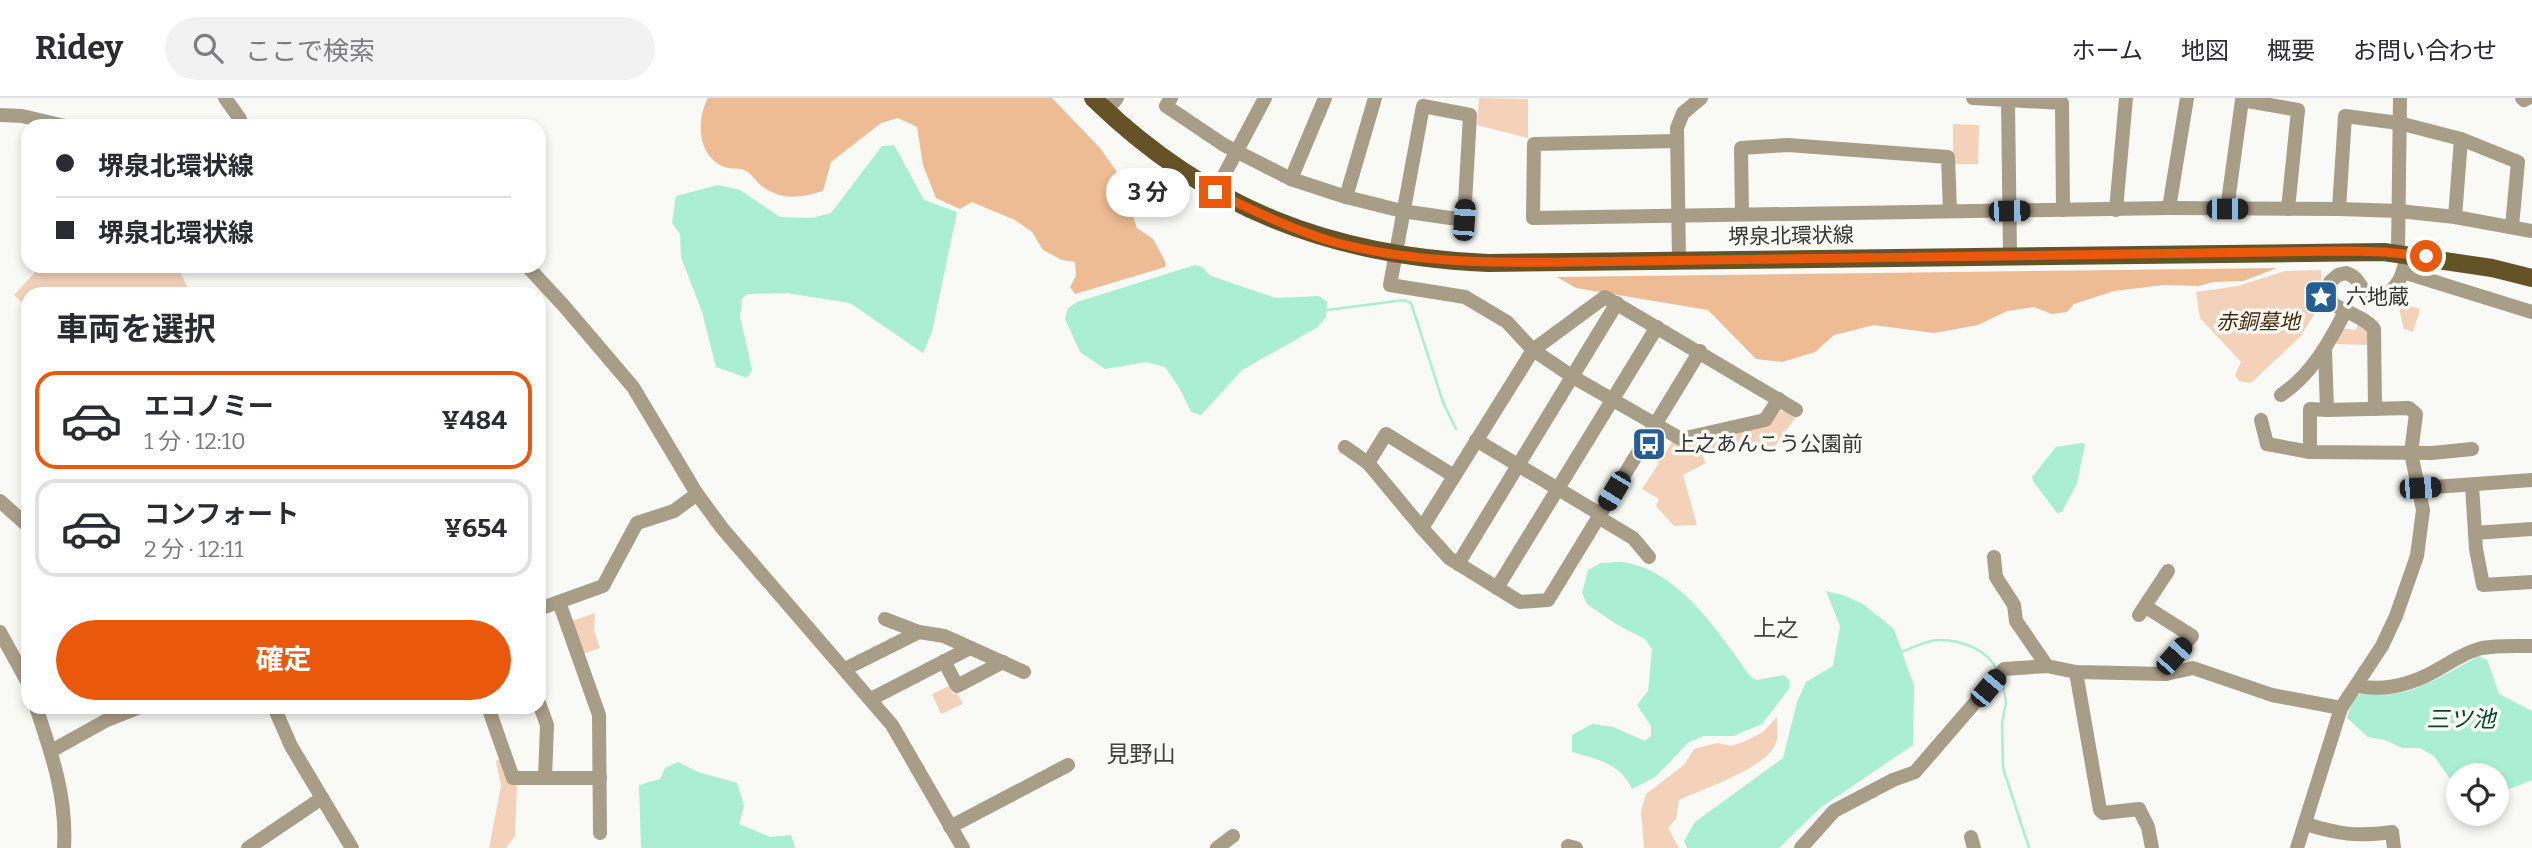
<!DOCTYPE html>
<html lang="ja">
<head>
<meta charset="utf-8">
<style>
	body { margin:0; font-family:Bitter,"Noto Sans JP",serif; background:#f2f2f3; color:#2b2b33; height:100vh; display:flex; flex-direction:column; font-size:26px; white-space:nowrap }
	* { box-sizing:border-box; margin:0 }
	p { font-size:23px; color:#7c7c81 }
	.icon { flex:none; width:38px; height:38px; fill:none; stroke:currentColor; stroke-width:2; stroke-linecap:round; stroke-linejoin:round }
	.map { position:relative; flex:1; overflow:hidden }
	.panel { position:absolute; left:21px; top:189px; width:525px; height:427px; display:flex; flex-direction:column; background:#fff; border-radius:21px; box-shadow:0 4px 10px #0003 }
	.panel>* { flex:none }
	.banner { position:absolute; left:21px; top:21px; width:525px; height:154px; border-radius:21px; box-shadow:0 4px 10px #0003; display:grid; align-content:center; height:154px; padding:0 35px; background:#fff }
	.tools { position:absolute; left:2446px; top:665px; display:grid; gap:14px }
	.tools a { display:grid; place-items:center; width:63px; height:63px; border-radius:50%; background:#fff; box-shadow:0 4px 10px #0003; font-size:35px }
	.end { position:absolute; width:32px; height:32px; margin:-16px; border:9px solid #ea580c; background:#fff; box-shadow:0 0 0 4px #fff }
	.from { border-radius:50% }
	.bubble { position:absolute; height:49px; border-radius:24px; background:#fff; box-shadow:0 4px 10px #0003; font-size:23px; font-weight:700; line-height:49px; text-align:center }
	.car { position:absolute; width:21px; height:42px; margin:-21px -10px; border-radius:9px; box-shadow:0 0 5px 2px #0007; background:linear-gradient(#222 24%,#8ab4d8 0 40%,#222 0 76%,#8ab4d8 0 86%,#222 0) }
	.banner b { display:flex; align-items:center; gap:24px; height:66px; font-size:26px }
	.banner b+b { border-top:2px solid #e1e1e2 }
	.banner i { width:18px; height:18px; background:#2b2b33 }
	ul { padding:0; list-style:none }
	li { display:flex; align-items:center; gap:21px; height:98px; margin:0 14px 10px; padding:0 21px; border:4px solid #e1e1e2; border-radius:21px }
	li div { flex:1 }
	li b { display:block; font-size:26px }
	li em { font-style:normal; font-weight:700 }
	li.selected { border-color:#ea580c }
	li>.icon { width:63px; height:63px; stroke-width:1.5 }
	h2 { padding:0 35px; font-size:32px; line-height:84px }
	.action { display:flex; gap:14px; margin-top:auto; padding:14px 35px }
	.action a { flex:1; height:80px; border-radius:42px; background:#ea580c; color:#fff; font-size:28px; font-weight:700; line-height:80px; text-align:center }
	header { display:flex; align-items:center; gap:42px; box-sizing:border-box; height:98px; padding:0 35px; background:#fff; border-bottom:2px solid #e1e1e2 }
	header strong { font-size:33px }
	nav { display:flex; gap:38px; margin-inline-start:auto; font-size:24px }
	.search { width:490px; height:63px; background:#f2f2f3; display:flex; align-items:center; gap:18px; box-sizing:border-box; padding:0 24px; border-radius:38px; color:#7c7c81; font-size:26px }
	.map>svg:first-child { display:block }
	.green { fill:#f4d2b9 }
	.forest { fill:#edbb94 }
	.water { fill:#aaeed4 }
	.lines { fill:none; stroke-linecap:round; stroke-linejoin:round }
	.stream { stroke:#aaeed4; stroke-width:2.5 }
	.minor { stroke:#a89d86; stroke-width:14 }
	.major { stroke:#655227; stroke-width:18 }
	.route { stroke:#ea580c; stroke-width:9 }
	.labels { text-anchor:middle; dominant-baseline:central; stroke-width:7; stroke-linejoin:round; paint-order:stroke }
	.street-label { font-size:21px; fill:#353534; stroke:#f9faf6 }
	.poi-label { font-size:21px; fill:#353534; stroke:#f9faf6; text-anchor:start }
	.park-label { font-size:21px; font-style:italic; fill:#4a290b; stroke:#f9faf6 }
	.neighbourhood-label { font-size:23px; fill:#434340; stroke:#f9faf6 }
	.water-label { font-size:23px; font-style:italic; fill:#094433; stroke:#f9faf6 }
</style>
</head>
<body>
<header>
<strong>Ridey</strong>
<div class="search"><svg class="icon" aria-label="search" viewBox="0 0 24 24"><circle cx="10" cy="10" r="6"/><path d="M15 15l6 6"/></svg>ここで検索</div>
<nav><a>ホーム</a><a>地図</a><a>概要</a><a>お問い合わせ</a></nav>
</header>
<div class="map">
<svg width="2532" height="750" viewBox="0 0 2532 750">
	<rect width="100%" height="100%" fill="#f9faf6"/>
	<g class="green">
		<path d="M1479 0 1528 1V40L1477 27Z"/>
		<path d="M1953 26 1979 27 1978 66H1953Z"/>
		<path d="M41 168H177L191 196H28V210L14 197Z"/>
		<path d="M2321 172 2322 204 2300 239 2251 285 2239 283 2235 277 2241 264 2200 220 2196 194 2238 188 2285 173Z"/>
		<path d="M2403 206 2420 211 2413 234 2404 231 2399 211Z"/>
		<path d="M2358 224 2369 234V247L2332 246 2342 230 2356 232Z"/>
		<path d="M1786 312 1796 319 1774 350 1760 345 1706 351 1705 340 1768 327 1780 313Z"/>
		<path d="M1673 342H1698L1699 351 1706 365 1683 377 1697 427 1674 428 1656 408 1659 401 1642 391 1659 365 1644 356 1650 345 1666 354Z"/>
		<path d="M595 515 594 533 600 550 583 556 572 523Z"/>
		<path d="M949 588 953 596 957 595 963 606 941 616 932 596Z"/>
		<path d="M1777 619C1777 628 1779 639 1775 647 1765 670 1703 691 1679 702L1676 721 1668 730 1679 750H1644L1641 713 1646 696 1684 667 1694 651 1717 645 1731 648 1746 643 1763 634Z"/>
		<path d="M501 661 509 686H517L515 738 506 750H489L501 688 496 663Z"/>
	</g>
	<g class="forest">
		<path d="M708 0H1052L1100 50 1119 77 1137 130 1153 141 1165 163V169L1075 196 1070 189 1076 178 1075 164 1062 162 1043 152 1032 134 1015 122 972 104 960 111 936 100 923 67 917 29 898 20 881 25 831 64 823 93C800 100 782 103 762 88 756 84 752 76 746 73 740 69 732 72 725 69 697 59 696 22 708 0Z"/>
		<path d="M2277 170 2243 183 2214 184 2198 188 2164 187 2114 193 2074 206 2067 214 2052 216 2034 209 2007 213 1978 227 1934 235 1874 227 1834 237 1815 254 1782 264 1756 261 1708 212 1576 190 1557 179Z"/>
	</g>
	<g class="water">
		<path d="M894 47 924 102 957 114 932 233 923 255 850 205 787 195 748 196 742 200 740 219 752 272 747 280 716 269 702 214 681 159 680 136 672 125 676 98 718 87 740 92 780 119 812 120 831 115 882 48Z"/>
		<path d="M1195 167 1202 169 1211 178 1276 200 1319 198 1327 204 1326 219 1318 229 1242 272 1201 317 1191 314 1180 291 1165 269 1146 264 1105 271 1080 254 1065 221 1068 210 1077 204Z"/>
		<path d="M2081 345 2085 346 2077 385 2062 414 2057 415 2033 383 2032 379 2056 349Z"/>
		<path d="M1601 465C1609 465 1620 463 1628 465 1682 476 1720 537 1751 579L1757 582 1784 577 1789 582V591L1762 626 1733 638H1704L1689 644 1655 679 1632 691C1620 665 1597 661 1572 654V637L1592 626 1613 629 1645 643 1651 638V628L1637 607 1648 593 1652 551 1645 541 1616 526 1587 506 1582 495 1588 472Z"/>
		<path d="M1826 493 1843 497 1863 506 1894 531 1914 588 1913 647 1820 710 1779 750H1687L1684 743 1695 724 1783 660 1797 604 1806 584 1833 568 1840 528Z"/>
		<path d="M2479 558 2487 562 2499 596 2532 613V682L2512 690 2497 693V677H2459V694L2434 658 2420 650H2402L2385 642 2368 639 2347 620C2349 611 2353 601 2360 596 2369 590 2383 597 2393 596 2421 593 2454 571 2479 558Z"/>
		<path d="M678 664 698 674 737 685 744 708 739 726 770 739 791 737 795 750H641L639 687 660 681 665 670Z"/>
	</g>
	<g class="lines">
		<g class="stream">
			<path d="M1327 212 1404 202 1411 205 1443 304 1456 331"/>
			<path d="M1901 554C1912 550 1927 542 1939 542 1961 542 1987 551 1997 572"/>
			<path d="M2002 581 2006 604 2002 625 2003 670 2029 750"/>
		</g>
		<g class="minor">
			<path d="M225 0 240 21"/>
			<path d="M1171 0 1166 8 1224 47 1291 81 1346 99 1402 113 1464 122 1470 17 1423 8 1390 187 1465 199 1507 224 1533 252 1573 279 1681 341 1765 322 1779 301"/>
			<path d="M1973 0 2062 5 2063 112"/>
			<path d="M2522 0 2524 2 2528 0"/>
			<path d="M2008 3 2010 157"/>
			<path d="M1106 13 1117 0"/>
			<path d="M0 17 22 18 65 28"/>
			<path d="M1677 43 1534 46 1533 120 2169 110 2339 111 2399 113 2455 119 2532 133"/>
			<path d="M1291 81 1325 0"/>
			<path d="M1215 94 1265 0"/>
			<path d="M1346 99 1375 0"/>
			<path d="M2169 110 2187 0"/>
			<path d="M2227 111 2242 2 2298 12 2288 111"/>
			<path d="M2339 111 2345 18 2399 25 2461 41 2518 64 2512 128"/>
			<path d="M2116 112 2126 0"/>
			<path d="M1742 116 1741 50 1788 47 1948 59 1950 113"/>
			<path d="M2455 119 2461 41"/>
			<path d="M2398 155 2400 0"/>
			<path d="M1679 163 1677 30 1683 15 1701 0"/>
			<path d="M527 168 564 208 633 289 697 396 722 430 892 627 963 750"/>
			<path d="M2403 174 2532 214"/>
			<path d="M1700 253 1548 502 1520 504 1449 460 1422 430 1533 252 1605 199 1796 312"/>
			<path d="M2281 297C2312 276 2329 245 2346 212"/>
			<path d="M2375 311 2374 231C2364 217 2335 212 2331 202 2330 197 2331 189 2330 184L2338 177 2346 175C2360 179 2360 192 2370 198 2384 207 2400 184 2403 173 2405 168 2405 161 2406 156"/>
			<path d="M2261 322 2267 346 2310 354 2432 355 2472 351"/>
			<path d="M1476 342 1600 416"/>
			<path d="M1345 349 1368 365 1422 430"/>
			<path d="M2310 354V311L2327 312 2325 252"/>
			<path d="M1368 365 1386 336 1454 378"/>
			<path d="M2472 387 2476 451 2483 487 2532 484"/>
			<path d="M2420 390 2532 382"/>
			<path d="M0 403 28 428"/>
			<path d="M1598 419 1633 440 1649 459"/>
			<path d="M2475 435 2532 431"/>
			<path d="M1994 459 1996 479 2014 507 2016 523 2047 568"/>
			<path d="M1458 466 1617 205"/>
			<path d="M1497 490 1657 229"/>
			<path d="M559 504 599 617 600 735"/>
			<path d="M2146 509 2192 538 2174 558 2166 576"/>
			<path d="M539 511 603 488 637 425 674 413 697 396"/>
			<path d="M2139 517 2168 473"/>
			<path d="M885 521 919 534 944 538 1024 574"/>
			<path d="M0 534 28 585"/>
			<path d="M944 563 957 588 1003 564"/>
			<path d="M845 571 919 534"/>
			<path d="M2076 574 2100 712 2103 715 2139 711 2148 729 2152 750"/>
			<path d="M2358 588C2389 594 2416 585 2442 569 2454 562 2468 553 2482 550 2498 547 2516 548 2532 548"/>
			<path d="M871 601 970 550"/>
			<path d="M539 605 547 627 545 680"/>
			<path d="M36 609C52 656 67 700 64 750"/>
			<path d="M274 609 291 648 352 750"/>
			<path d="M488 609 513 680H600"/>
			<path d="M51 653 107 622 140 609"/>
			<path d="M2305 726C2339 736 2356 739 2392 734L2394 750"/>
			<path d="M950 729 1068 667"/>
			<path d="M1971 739 1974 750"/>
			<path d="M248 750 322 700"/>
			<path d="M1217 750 1233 738"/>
			<path d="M1569 750 1568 748 1576 750"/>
			<path d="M1801 750 1834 713 1893 682 1915 674 2004 571 2047 568 2076 574 2166 576 2193 570 2272 597 2341 610"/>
			<path d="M2297 750 2341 610 2382 548 2396 518 2417 458 2423 412 2411 355 2416 316 2409 310 2327 312"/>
		</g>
		<path class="major" d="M1093 0C1207 111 1330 158 1488 165L2384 154 2492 170 2532 180"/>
	</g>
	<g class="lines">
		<path class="route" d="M1215 94C1254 113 1293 132 1334 144 1412 165 1490 165 1570 164L2346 153 2384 154 2426 158"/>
	</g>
	<defs>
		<g id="sight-square" transform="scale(1.75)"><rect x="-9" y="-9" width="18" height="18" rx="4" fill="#255e95" stroke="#f9faf6"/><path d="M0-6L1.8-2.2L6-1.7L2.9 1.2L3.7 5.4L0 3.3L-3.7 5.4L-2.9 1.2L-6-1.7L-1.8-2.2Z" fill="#fff"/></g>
		<g id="bus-square" transform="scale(1.75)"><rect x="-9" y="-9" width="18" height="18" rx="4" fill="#255e95" stroke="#f9faf6"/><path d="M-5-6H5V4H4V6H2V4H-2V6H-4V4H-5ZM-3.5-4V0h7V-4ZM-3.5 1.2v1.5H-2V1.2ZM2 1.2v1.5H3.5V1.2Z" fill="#fff"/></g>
	</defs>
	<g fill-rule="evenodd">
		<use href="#sight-square" x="2321" y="199"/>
		<use href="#bus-square" x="1649" y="346"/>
	</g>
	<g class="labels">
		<g class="street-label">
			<text transform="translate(1791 138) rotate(-1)">堺泉北環状線</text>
		</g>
		<g class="poi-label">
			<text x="2346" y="199">六地蔵</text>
			<text x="1674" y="346">上之あんこう公園前</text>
		</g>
		<g class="park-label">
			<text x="2258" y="224">赤銅墓地</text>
		</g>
		<g class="neighbourhood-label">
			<text x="1776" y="530">上之</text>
			<text x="1141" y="656">見野山</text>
		</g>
		<g class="water-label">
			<text x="2461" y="621">三ツ池</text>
		</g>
	</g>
</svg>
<div class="tools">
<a><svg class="icon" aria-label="locate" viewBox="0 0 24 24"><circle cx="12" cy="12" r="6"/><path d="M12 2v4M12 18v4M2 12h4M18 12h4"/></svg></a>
</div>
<i class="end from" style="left:2426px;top:158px"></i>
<i class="end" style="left:1215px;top:94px"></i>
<div class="bubble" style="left:1106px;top:70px;width:84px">3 分</div>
<i class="car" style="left:2227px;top:111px;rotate:90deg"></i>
<i class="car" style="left:2009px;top:113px;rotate:89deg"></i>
<i class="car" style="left:1464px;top:122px;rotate:4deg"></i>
<i class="car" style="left:2420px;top:390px;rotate:87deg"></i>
<i class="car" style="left:1614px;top:393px;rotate:211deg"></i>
<i class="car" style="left:2174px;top:558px;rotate:42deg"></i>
<i class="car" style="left:1988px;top:590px;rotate:40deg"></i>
<div class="banner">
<b><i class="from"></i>堺泉北環状線</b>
<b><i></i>堺泉北環状線</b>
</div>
<section class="panel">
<h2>車両を選択</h2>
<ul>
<li class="selected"><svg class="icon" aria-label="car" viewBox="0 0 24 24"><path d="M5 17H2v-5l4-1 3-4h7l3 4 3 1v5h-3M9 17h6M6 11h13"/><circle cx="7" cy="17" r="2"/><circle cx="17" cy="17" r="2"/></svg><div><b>エコノミー</b><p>1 分 · 12:10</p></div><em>¥484</em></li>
<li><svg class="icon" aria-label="car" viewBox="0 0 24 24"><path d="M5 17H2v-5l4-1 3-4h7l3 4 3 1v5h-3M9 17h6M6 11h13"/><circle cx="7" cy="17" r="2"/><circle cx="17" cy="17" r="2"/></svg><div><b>コンフォート</b><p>2 分 · 12:11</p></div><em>¥654</em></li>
</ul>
<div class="action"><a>確定</a></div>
</section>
</div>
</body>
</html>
